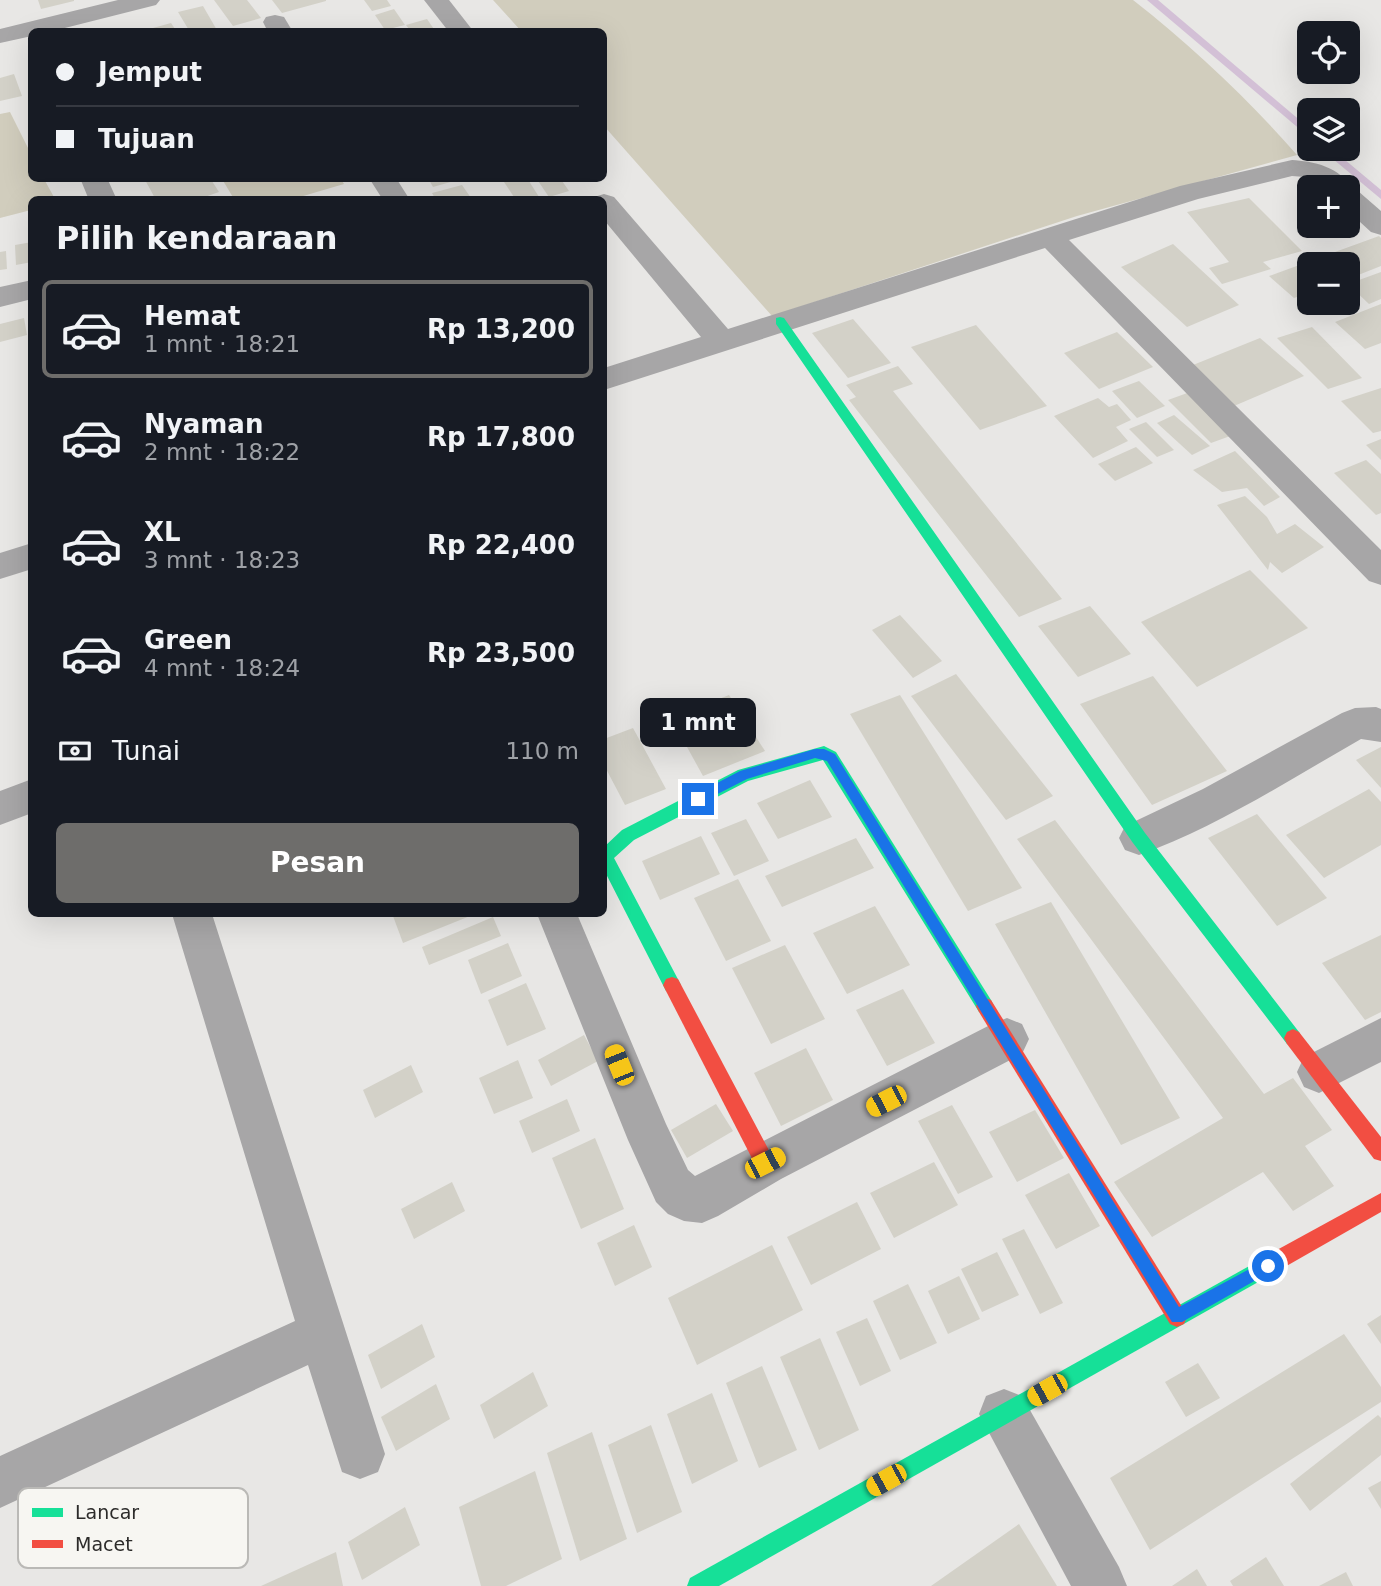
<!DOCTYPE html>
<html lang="id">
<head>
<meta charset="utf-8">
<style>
	body { margin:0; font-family:"DejaVu Sans",sans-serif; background:#242831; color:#f1f3f6; height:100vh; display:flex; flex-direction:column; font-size:26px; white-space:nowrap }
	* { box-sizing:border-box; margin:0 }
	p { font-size:23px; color:#9ea1a6 }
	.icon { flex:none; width:38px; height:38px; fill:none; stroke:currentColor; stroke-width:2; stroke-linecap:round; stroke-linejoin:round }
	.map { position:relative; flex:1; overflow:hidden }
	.drawer { position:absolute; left:28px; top:196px; width:579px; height:721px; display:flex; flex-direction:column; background:#171b24; border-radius:10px; box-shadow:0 7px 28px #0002 }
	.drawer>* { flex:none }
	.guide { position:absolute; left:28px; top:28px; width:579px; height:154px; border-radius:10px; box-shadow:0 7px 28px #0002; display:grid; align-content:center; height:154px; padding:0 28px; background:#171b24 }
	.fabs { position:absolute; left:1297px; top:21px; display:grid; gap:14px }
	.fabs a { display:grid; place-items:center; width:63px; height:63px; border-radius:10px; background:#171b24; box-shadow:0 7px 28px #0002; font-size:35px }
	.end { position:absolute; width:32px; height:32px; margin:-16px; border:9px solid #1a73e8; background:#fff; box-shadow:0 0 0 4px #fff }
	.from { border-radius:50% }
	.bubble { position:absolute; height:49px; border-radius:10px; background:#171b24; box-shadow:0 7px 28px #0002; font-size:23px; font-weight:600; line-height:49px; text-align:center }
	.car { position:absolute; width:21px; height:42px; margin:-21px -10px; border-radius:9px; box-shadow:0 0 5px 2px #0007; background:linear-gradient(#f5c518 24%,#345 0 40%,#f5c518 0 76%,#345 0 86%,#f5c518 0) }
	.guide b { display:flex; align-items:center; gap:24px; height:66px; font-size:26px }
	.guide b+b { border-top:2px solid #363941 }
	.guide i { width:18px; height:18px; background:#f1f3f6 }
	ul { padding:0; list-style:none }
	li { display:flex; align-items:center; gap:21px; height:98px; margin:0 14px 10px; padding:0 14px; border:4px solid transparent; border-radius:10px }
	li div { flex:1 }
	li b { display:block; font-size:26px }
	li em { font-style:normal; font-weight:600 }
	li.current { border-color:#6e6d6b }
	li>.icon { width:63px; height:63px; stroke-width:1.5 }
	h2 { padding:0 28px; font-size:32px; line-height:84px }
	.pay { display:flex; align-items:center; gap:18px; height:77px; padding:0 28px; font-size:26px }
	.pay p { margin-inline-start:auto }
	.button { display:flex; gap:14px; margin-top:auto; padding:14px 28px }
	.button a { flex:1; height:80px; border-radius:10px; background:#6e6d6b; color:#fff; font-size:28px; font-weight:600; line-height:80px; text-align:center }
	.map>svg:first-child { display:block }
	.green { fill:#d1cdbd }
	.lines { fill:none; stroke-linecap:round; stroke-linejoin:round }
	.stream { fill:#d3c0d6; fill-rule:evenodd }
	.building { fill:#d3d1c8 }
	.street { fill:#a7a6a7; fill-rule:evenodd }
	.fast { fill:#16e098; fill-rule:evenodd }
	.jam { fill:#f24e42; fill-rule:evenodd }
	.route { fill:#1a73e8 }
	.key { fill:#f7f6f2; stroke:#bab9b6; stroke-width:2 }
	.key-label { font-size:19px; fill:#2c2b2a }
</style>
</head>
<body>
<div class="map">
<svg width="1381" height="1586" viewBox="0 0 1381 1586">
	<rect width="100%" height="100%" fill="#e8e7e5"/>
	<g class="green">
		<path d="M493 0H1133C1193 47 1247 98 1297 155L1077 216 772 316 604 126V32L521 31Z"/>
		<path d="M10 112 31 154 32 178 44 179 55 199 32 200 31 210 0 218V114Z"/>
		<path d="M341 179 344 184 293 199H234L222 179Z"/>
	</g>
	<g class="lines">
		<g class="stream">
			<path d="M1147 0H1158L1309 128V137Z"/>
			<path d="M1321 149H1332L1381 190V199Z"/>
		</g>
	</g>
	<g class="building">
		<path d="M38 0H74V1L41 9Z"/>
		<path d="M214 0H247L261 18 233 26Z"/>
		<path d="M272 0H326V1L282 13Z"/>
		<path d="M364 0H387L391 6 372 11Z"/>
		<path d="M203 6 218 32H190L178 12Z"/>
		<path d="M394 9 405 25 385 30 375 15Z"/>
		<path d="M427 19 436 32H411L406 25Z"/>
		<path d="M171 23 177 32H142V31Z"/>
		<path d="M14 74 22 96 0 101V78Z"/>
		<path d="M144 178H210L219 192 196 200H156Z"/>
		<path d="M428 178H461V179L433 187Z"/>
		<path d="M527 178 541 200H516L502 179Z"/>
		<path d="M536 178H560L569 191 549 197Z"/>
		<path d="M462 185 471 198 436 200 432 193Z"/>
		<path d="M1249 198 1302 251 1263 262 1271 269 1222 284 1209 268 1229 262 1187 212Z"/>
		<path d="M1379 236 1381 238V266L1348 279V264H1309V293L1294 298 1269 276Z"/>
		<path d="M32 242V262L16 265 15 245Z"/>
		<path d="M1173 244 1239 305 1187 327 1121 267Z"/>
		<path d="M6 251 7 269 0 270V252Z"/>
		<path d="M1381 272V299L1369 304 1348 284Z"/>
		<path d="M1381 304V343L1365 349 1335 322Z"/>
		<path d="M24 318 27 335 0 342V324Z"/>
		<path d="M853 319 891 363 848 378 812 333Z"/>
		<path d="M976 325 1047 406 980 430 911 347Z"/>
		<path d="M1312 327 1362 378 1328 389 1277 338Z"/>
		<path d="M1117 332 1153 367 1099 389 1064 353Z"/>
		<path d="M1260 338 1304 376 1234 406 1193 365Z"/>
		<path d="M898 366 913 384 893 391 1062 599 1019 617 849 400 856 397 846 385Z"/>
		<path d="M1139 381 1165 406 1137 418 1112 391Z"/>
		<path d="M1381 388V431L1373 433 1341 401Z"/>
		<path d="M1190 392 1233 435 1211 443 1168 400Z"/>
		<path d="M1098 398 1109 407 1117 404 1131 420 1116 427 1128 441 1093 458 1054 416Z"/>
		<path d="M1174 415 1210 446 1192 455 1157 423Z"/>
		<path d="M1146 422 1174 450 1157 457 1129 429Z"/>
		<path d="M1381 439V460L1366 445Z"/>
		<path d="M1136 447 1153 463 1115 481 1098 464Z"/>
		<path d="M1235 451 1280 497 1264 506 1247 488 1222 492 1193 470Z"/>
		<path d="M1366 460 1381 474V513L1376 515 1334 473Z"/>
		<path d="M1245 496 1267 517 1277 534 1295 524 1324 547 1282 573 1270 562 1268 570 1217 505Z"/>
		<path d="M1250 570 1308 628 1197 687 1141 622Z"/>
		<path d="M1090 606 1131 654 1078 677 1038 626Z"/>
		<path d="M900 615 942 661 913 678 872 630Z"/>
		<path d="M956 674 1053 796 1006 820 911 696Z"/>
		<path d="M1153 676 1227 771 1152 805 1080 704Z"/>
		<path d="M729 695 765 751 703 776 671 718Z"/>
		<path d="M900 695 1022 888 968 911 850 714Z"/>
		<path d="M633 728 666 789 625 805 604 765V739Z"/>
		<path d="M1381 747V788L1356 760Z"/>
		<path d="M810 780 832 817 778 839 757 803Z"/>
		<path d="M1369 789 1381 802V845L1324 878 1286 835Z"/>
		<path d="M1257 814 1327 898 1277 926 1208 838Z"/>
		<path d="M746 819 769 861 734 876 711 833Z"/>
		<path d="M1055 820 1264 1094 1293 1078 1332 1130 1305 1146 1334 1186 1293 1211 1263 1172 1152 1237 1114 1182 1223 1118 1017 839Z"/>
		<path d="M701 836 720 874 660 900 642 861Z"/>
		<path d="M856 838 874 868 782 907 765 876Z"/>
		<path d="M738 879 771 941 726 961 694 898Z"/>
		<path d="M1051 902 1180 1118 1121 1145 995 924Z"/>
		<path d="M875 906 910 965 847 994 813 933Z"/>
		<path d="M400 914H475L403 943 393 916Z"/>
		<path d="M493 917 501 936 429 965 422 947Z"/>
		<path d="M1381 935V1012L1365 1020 1322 963Z"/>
		<path d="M508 943 522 976 481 994 468 960Z"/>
		<path d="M785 945 825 1019 771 1044 732 968Z"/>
		<path d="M526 983 546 1029 507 1046 488 1000Z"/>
		<path d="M903 989 935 1043 887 1066 856 1010Z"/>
		<path d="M584 1035 598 1061 551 1086 538 1060Z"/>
		<path d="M806 1048 833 1100 781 1126 754 1073Z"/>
		<path d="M518 1060 533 1098 494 1114 479 1078Z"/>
		<path d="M411 1065 423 1092 375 1118 363 1090Z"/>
		<path d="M567 1099 580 1131 532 1153 519 1121Z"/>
		<path d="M716 1104 733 1131 687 1158 671 1130Z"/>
		<path d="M952 1105 993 1177 958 1194 918 1121Z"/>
		<path d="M1035 1110 1064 1158 1017 1182 989 1132Z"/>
		<path d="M595 1138 624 1209 581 1229 552 1158Z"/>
		<path d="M934 1162 958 1205 894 1238 870 1193Z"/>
		<path d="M1069 1173 1100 1226 1056 1249 1025 1195Z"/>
		<path d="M452 1182 465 1211 414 1239 401 1209Z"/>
		<path d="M857 1202 881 1249 811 1285 787 1237Z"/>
		<path d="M634 1225 652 1267 615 1286 597 1243Z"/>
		<path d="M1024 1229 1063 1303 1040 1314 1002 1239Z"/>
		<path d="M772 1245 803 1310 697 1365 668 1298Z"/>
		<path d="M997 1252 1019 1295 982 1312 961 1269Z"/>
		<path d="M959 1276 980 1319 948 1334 928 1291Z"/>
		<path d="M908 1284 937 1343 900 1360 873 1301Z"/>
		<path d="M1381 1315V1344L1367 1324Z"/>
		<path d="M867 1318 891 1371 860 1386 836 1332Z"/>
		<path d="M422 1324 435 1357 381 1389 368 1355Z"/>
		<path d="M1344 1334 1381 1387V1402L1150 1550 1110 1478Z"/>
		<path d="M820 1338 859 1430 819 1450 780 1357Z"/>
		<path d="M1198 1363 1220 1398 1186 1417 1165 1382Z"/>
		<path d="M762 1366 797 1450 759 1468 726 1383Z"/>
		<path d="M533 1372 548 1406 494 1439 480 1405Z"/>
		<path d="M436 1384 450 1419 396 1451 381 1417Z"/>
		<path d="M712 1393 738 1461 692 1484 667 1414Z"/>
		<path d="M1378 1415 1381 1418V1455L1310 1511 1290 1484Z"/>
		<path d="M651 1425 682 1512 637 1533 608 1445Z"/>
		<path d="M592 1432 627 1539 580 1561 547 1453Z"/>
		<path d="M535 1471 562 1559 506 1586H481L459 1507Z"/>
		<path d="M1381 1481V1509L1368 1488Z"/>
		<path d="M405 1507 420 1545 362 1580 348 1542Z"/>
		<path d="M1019 1524 1057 1586H931Z"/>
		<path d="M336 1552 343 1586H261Z"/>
		<path d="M1266 1557 1284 1586H1233L1230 1581Z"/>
		<path d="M1197 1569 1207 1586H1172Z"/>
		<path d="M1346 1572 1353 1586H1319Z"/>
	</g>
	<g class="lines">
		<g class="street">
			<path d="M118 0H160L156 5 49 32H32V36L0 43V29Z"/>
			<path d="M424 0H449L474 32H449Z"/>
			<path d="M275 15 284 17 293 32H268L263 22 266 17Z"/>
			<path d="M1292 160C1311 161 1344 167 1349 189L1358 191 1381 211V235L1371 232 1348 211V187H1319L1305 177 1292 176 1198 199 1069 240 1381 550V585L1369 581 1045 248 604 390V368L701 337 604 220V200H593L594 197 604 194 614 197 728 329 1180 186Z"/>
			<path d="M80 178H107L117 200H89Z"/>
			<path d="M369 178H396L410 200H383Z"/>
			<path d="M32 280V299L0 307V287Z"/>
			<path d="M32 543V569L0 579V553Z"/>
			<path d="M1376 707 1381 709V742L1361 739C1289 780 1217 827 1139 855L1125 850 1119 838 1125 826 1203 789 1342 713 1355 708Z"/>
			<path d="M32 779V813L0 825V791Z"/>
			<path d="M172 914H212L385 1454 378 1472 360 1479 342 1472 308 1365 0 1508V1456L295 1321Z"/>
			<path d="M537 914H577L666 1124 688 1170 695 1176 992 1024 1007 1018 1022 1024 1029 1039 1022 1054 781 1179 718 1216 702 1223 684 1221 668 1214 656 1202 628 1140Z"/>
			<path d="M1381 1018V1062L1319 1093 1304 1087 1297 1072 1304 1057Z"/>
			<path d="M1004 1389 1022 1396 1119 1567 1127 1586H1071L979 1414 986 1396Z"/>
		</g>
		<g class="fast">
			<path d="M780 317 784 318 1145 833 1299 1032 1302 1038 1299 1044 1293 1047 1287 1044 1133 843 776 324V318Z"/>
			<path d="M824 746 836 752 991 1000 994 1006 991 1012 985 1014 979 1012 823 760 748 781 634 840 614 858 681 985 678 991 672 993 666 991 604 870V847L622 830 738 770Z"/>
			<path d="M1269 1255 1276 1258 1279 1265 1276 1272 719 1586H687L690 1578Z"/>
		</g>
		<g class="jam">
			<path d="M672 977 678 979 772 1156 774 1163 772 1170 765 1172 758 1170 666 991 663 985 666 979Z"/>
			<path d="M985 998 991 1000 1184 1310 1187 1317 1184 1324 1177 1327 1170 1324 979 1012 976 1006 979 1000Z"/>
			<path d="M1293 1029 1299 1032 1381 1137V1161L1374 1159 1287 1044 1284 1038 1287 1032Z"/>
			<path d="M1381 1193V1212L1276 1272 1269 1275 1262 1272 1259 1265 1262 1258Z"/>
		</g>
	</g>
	<path class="route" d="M815 749H824L835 754 1179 1307 1268 1259 1274 1266 1272 1271 1182 1322H1172L827 761 815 758 747 779 698 804 692 799 694 795 740 771Z"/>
	<rect x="18" y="1488" width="230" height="80" rx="10" class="key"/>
	<rect x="32" y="1508" width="31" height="9" fill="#16e098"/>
	<rect x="32" y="1540" width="31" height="8" fill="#f24e42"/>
	<g class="key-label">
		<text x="75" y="1519">Lancar</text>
		<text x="75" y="1551">Macet</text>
	</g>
</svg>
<div class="fabs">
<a><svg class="icon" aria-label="locate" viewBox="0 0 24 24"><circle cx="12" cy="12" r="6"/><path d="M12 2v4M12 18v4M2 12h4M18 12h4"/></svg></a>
<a><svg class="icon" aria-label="layers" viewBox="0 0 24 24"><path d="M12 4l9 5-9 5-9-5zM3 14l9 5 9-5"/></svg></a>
<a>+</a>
<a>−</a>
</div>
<i class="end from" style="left:1268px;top:1266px"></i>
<i class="end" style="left:698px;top:799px"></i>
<div class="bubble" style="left:640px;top:698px;width:116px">1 mnt</div>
<i class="car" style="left:619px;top:1065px;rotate:338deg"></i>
<i class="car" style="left:886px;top:1101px;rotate:243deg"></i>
<i class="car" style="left:765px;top:1163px;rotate:63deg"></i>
<i class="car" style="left:1047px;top:1390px;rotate:241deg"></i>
<i class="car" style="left:886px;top:1480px;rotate:241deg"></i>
<div class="guide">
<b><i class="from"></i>Jemput</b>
<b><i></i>Tujuan</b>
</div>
<section class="drawer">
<h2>Pilih kendaraan</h2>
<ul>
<li class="current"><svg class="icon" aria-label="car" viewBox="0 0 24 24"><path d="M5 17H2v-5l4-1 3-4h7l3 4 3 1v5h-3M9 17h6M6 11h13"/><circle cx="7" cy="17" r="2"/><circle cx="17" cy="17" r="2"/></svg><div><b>Hemat</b><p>1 mnt · 18:21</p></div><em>Rp 13,200</em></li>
<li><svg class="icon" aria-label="car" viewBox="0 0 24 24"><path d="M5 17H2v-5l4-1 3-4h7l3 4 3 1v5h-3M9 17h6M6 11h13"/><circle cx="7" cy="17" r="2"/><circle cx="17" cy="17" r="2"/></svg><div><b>Nyaman</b><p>2 mnt · 18:22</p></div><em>Rp 17,800</em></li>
<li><svg class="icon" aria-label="car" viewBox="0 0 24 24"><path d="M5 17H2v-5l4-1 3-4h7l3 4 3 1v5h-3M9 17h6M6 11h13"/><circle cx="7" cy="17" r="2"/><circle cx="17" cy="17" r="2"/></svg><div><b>XL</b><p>3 mnt · 18:23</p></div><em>Rp 22,400</em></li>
<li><svg class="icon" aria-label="car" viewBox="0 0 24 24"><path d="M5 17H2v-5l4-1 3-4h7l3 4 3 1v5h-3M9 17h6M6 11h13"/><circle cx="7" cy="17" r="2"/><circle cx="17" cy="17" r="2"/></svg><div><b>Green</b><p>4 mnt · 18:24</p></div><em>Rp 23,500</em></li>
</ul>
<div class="pay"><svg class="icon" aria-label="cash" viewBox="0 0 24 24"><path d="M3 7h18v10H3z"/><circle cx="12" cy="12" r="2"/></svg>Tunai<p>110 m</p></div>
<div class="button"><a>Pesan</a></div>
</section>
</div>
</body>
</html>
